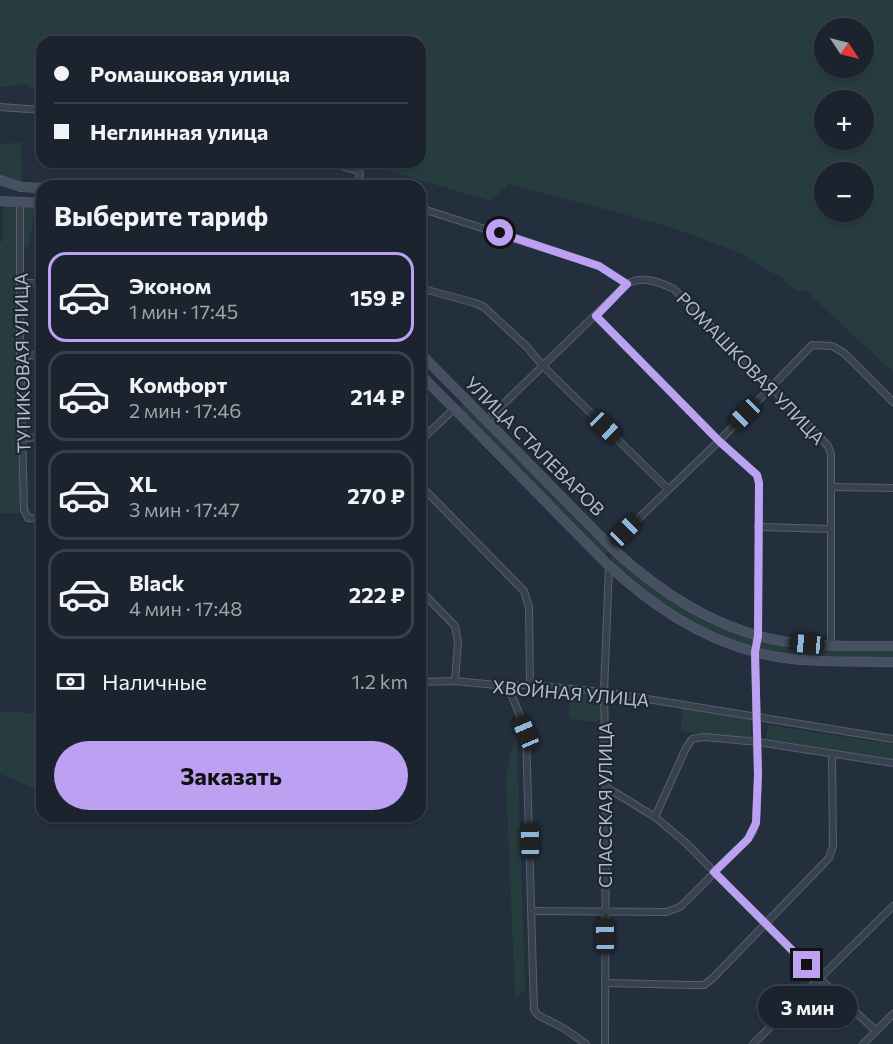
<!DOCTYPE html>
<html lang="ru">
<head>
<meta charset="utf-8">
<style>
	body { margin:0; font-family:Commissioner,sans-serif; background:#282f3a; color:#f1f3f6; height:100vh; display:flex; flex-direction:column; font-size:22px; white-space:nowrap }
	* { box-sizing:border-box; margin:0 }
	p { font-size:20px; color:#a0a4aa }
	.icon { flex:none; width:33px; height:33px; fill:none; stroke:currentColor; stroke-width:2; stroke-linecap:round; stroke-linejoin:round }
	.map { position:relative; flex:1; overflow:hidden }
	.sheet { position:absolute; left:36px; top:180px; width:390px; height:642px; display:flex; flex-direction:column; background:#1b232e; border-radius:18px; box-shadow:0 2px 4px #0004,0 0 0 2px #39404a }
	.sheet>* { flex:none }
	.top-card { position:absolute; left:36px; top:36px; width:390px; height:132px; border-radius:18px; box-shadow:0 2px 4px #0004,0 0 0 2px #39404a; display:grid; align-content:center; height:132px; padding:0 18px; background:#1b232e }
	.needle { width:39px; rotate:125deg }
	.buttons { position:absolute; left:814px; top:18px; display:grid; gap:12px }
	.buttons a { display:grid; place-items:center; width:60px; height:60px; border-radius:50%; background:#1b232e; box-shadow:0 2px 4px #0004,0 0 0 2px #39404a; font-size:30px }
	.end { position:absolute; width:27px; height:27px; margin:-14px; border:8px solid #bca0f2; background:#111; box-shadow:0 0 0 3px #111 }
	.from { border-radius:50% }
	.bubble { position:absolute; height:42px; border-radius:21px; background:#1b232e; box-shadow:0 2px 4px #0004,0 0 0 2px #39404a; font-size:20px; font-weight:700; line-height:42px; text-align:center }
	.car { position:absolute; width:18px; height:36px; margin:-18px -9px; border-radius:8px; box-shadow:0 0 4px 2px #0007; background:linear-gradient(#222 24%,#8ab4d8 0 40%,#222 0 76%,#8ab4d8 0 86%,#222 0) }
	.top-card b { display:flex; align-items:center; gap:21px; height:57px; font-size:22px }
	.top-card b+b { border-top:2px solid #39404a }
	.top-card i { width:15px; height:15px; background:#f1f3f6 }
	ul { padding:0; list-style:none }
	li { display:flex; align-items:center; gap:18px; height:90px; margin:0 12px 9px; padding:0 6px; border:3px solid #39404a; border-radius:18px }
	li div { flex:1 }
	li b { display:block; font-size:22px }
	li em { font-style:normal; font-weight:700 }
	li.on { border-color:#bca0f2 }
	li>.icon { width:54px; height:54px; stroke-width:1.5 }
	h2 { padding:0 18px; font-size:27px; line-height:72px }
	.pay { display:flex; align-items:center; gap:15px; height:66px; padding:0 18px; font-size:22px }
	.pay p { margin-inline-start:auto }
	.primary-button { display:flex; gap:12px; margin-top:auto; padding:12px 18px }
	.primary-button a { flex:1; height:69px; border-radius:36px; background:#bca0f2; color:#111; font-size:24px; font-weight:700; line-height:69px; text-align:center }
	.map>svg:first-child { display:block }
	.green { fill:#263c3f; fill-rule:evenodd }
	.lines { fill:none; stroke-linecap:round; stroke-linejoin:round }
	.minor-casing { stroke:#565f6c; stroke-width:8 }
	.secondary-casing { stroke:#565f6c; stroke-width:10 }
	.minor { stroke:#38414e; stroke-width:6 }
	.secondary { stroke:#465061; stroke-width:9 }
	.route { stroke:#bca0f2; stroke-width:8 }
	.labels { text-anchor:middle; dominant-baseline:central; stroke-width:4.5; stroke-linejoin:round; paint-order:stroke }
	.street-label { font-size:18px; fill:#b4bcc9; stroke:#1d2633 }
</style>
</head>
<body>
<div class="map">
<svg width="893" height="1044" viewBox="0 0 893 1044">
	<rect width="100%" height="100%" fill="#242f3e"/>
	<g class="green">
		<path d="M0 0H893V374L891 370 806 291 795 290 779 275 770 272 742 254 687 233 661 224 508 184 491 201 358 162H420V42H42V99L27 84 0 87ZM825 28H864V68H825ZM825 100H864V140H825ZM825 172H864V212H825Z"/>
		<path d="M21 142 22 183 0 175V145Z"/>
		<path d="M3 205 16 206 18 208 22 513H0V242L3 241Z"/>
		<path d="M24 206H42V210L34 218 28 247 22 246V209Z"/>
		<path d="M465 403 609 549 606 555H604L459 409Z"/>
		<path d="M614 555 642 578 754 638V644L749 646 736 642 696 626 661 605 609 561Z"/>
		<path d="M763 640 893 649V659H827L778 653 760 648 759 643Z"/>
		<path d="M571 693 596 697 600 701 602 716 596 722 570 719 569 714Z"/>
		<path d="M682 708 751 720V739L681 731Z"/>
		<path d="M0 711 40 714V726H42V791L0 774Z"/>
		<path d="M768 725 893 744V759L766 739Z"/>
		<path d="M517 736 525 991 515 996 506 778 510 755Z"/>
	</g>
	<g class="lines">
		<g class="minor-casing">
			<g id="minor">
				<path d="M0 107 42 110"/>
				<path d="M325 162 357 170 360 174 357 186"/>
				<path d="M20 202V346L24 510 28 518 42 519"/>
				<path d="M420 208 599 266 627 284C643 275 659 282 674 289L819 436 828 446 831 454V646"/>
				<path d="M21 283H42"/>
				<path d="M420 288 475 303 484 307 527 347 543 366 668 489"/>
				<path d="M596 316 719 441 757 475 759 483 758 636"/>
				<path d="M20 356 42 355"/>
				<path d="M487 420 627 284"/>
				<path d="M23 438 42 437"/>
				<path d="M420 441 454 409"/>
				<path d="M420 485 524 591 529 607 530 685"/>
				<path d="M831 487 893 488"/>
				<path d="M758 527 831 529"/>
				<path d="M611 545 719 441 812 345 832 346 844 353 893 402"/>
				<path d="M420 590 455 626 458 642 455 681"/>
				<path d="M420 682 455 681 506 686 530 685 604 692 893 739"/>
				<path d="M506 686C515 698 520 718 526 733L534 1010 538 1015 565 1029 586 1044"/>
				<path d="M606 787 655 817 686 843 820 979 876 1031"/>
				<path d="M655 817 685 750 692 739 704 737 758 742 893 763"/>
				<path d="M531 911 666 912 680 907 748 839 753 832 756 823 758 775 755 652"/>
				<path d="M605 983 692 985H704L713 978 829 858 833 846 832 754"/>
				<path d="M605 1044 606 787 604 692 609 566"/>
				<path d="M753 1044 893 906"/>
				<path d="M863 1044 893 1014"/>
			</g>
		</g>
		<g class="secondary-casing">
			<g id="secondary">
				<path d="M0 180 21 187 42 188"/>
				<path d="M0 201 42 203"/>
				<path d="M420 353 614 550C662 594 717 630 782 641 819 647 856 646 893 646"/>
				<path d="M420 374 609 566C652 605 698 637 755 652 799 664 848 661 893 662"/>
			</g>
		</g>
		<use href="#minor" class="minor"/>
		<use href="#secondary" class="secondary"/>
	</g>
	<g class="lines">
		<path class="route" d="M500 233 599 266 627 284 596 316 719 441 757 475 759 483 758 636 755 652 758 775 756 823 748 839 714 872 807 965"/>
	</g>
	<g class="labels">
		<g class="street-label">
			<text transform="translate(22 363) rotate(-91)">ТУПИКОВАЯ УЛИЦА</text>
			<text transform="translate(751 368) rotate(46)">РОМАШКОВАЯ УЛИЦА</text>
			<text transform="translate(535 446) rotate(45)">УЛИЦА СТАЛЕВАРОВ</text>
			<text transform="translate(571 693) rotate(5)">ХВОЙНАЯ УЛИЦА</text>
			<text transform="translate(605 805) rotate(-90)">СПАССКАЯ УЛИЦА</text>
		</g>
	</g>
</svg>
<div class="buttons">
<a><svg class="needle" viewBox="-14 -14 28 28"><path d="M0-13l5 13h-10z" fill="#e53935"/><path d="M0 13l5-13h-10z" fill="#a0a4aa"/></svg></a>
<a>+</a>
<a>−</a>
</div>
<i class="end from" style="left:500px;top:233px"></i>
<i class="end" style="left:807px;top:965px"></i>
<div class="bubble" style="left:758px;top:986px;width:99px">3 мин</div>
<i class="car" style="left:745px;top:414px;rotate:225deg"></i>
<i class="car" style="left:605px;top:427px;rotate:134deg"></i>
<i class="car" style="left:625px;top:531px;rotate:45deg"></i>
<i class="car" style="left:807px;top:644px;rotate:275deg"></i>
<i class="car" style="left:526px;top:733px;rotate:337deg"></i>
<i class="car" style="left:530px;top:841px;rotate:359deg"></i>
<i class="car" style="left:605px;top:936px;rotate:359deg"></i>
<div class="top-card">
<b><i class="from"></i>Ромашковая улица</b>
<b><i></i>Неглинная улица</b>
</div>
<section class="sheet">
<h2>Выберите тариф</h2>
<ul>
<li class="on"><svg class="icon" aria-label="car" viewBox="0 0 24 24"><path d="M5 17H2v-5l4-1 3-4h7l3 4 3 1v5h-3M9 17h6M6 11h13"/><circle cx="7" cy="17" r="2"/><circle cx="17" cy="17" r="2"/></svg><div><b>Эконом</b><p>1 мин · 17:45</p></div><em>159 ₽</em></li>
<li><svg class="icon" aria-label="car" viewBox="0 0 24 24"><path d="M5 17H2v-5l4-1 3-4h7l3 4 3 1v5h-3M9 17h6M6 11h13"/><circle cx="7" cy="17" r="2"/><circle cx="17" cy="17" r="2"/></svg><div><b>Комфорт</b><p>2 мин · 17:46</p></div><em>214 ₽</em></li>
<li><svg class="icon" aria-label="car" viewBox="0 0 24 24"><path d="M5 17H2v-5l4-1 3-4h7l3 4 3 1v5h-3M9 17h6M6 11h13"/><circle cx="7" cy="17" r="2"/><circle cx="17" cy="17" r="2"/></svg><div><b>XL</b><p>3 мин · 17:47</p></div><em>270 ₽</em></li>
<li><svg class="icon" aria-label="car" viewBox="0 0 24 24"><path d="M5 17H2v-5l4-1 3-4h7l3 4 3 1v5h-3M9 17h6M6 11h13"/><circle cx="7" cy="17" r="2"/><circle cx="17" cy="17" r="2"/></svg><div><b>Black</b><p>4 мин · 17:48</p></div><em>222 ₽</em></li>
</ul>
<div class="pay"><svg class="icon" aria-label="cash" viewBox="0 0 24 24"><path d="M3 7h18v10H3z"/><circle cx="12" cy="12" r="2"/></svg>Наличные<p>1.2 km</p></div>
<div class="primary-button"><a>Заказать</a></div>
</section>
</div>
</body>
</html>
